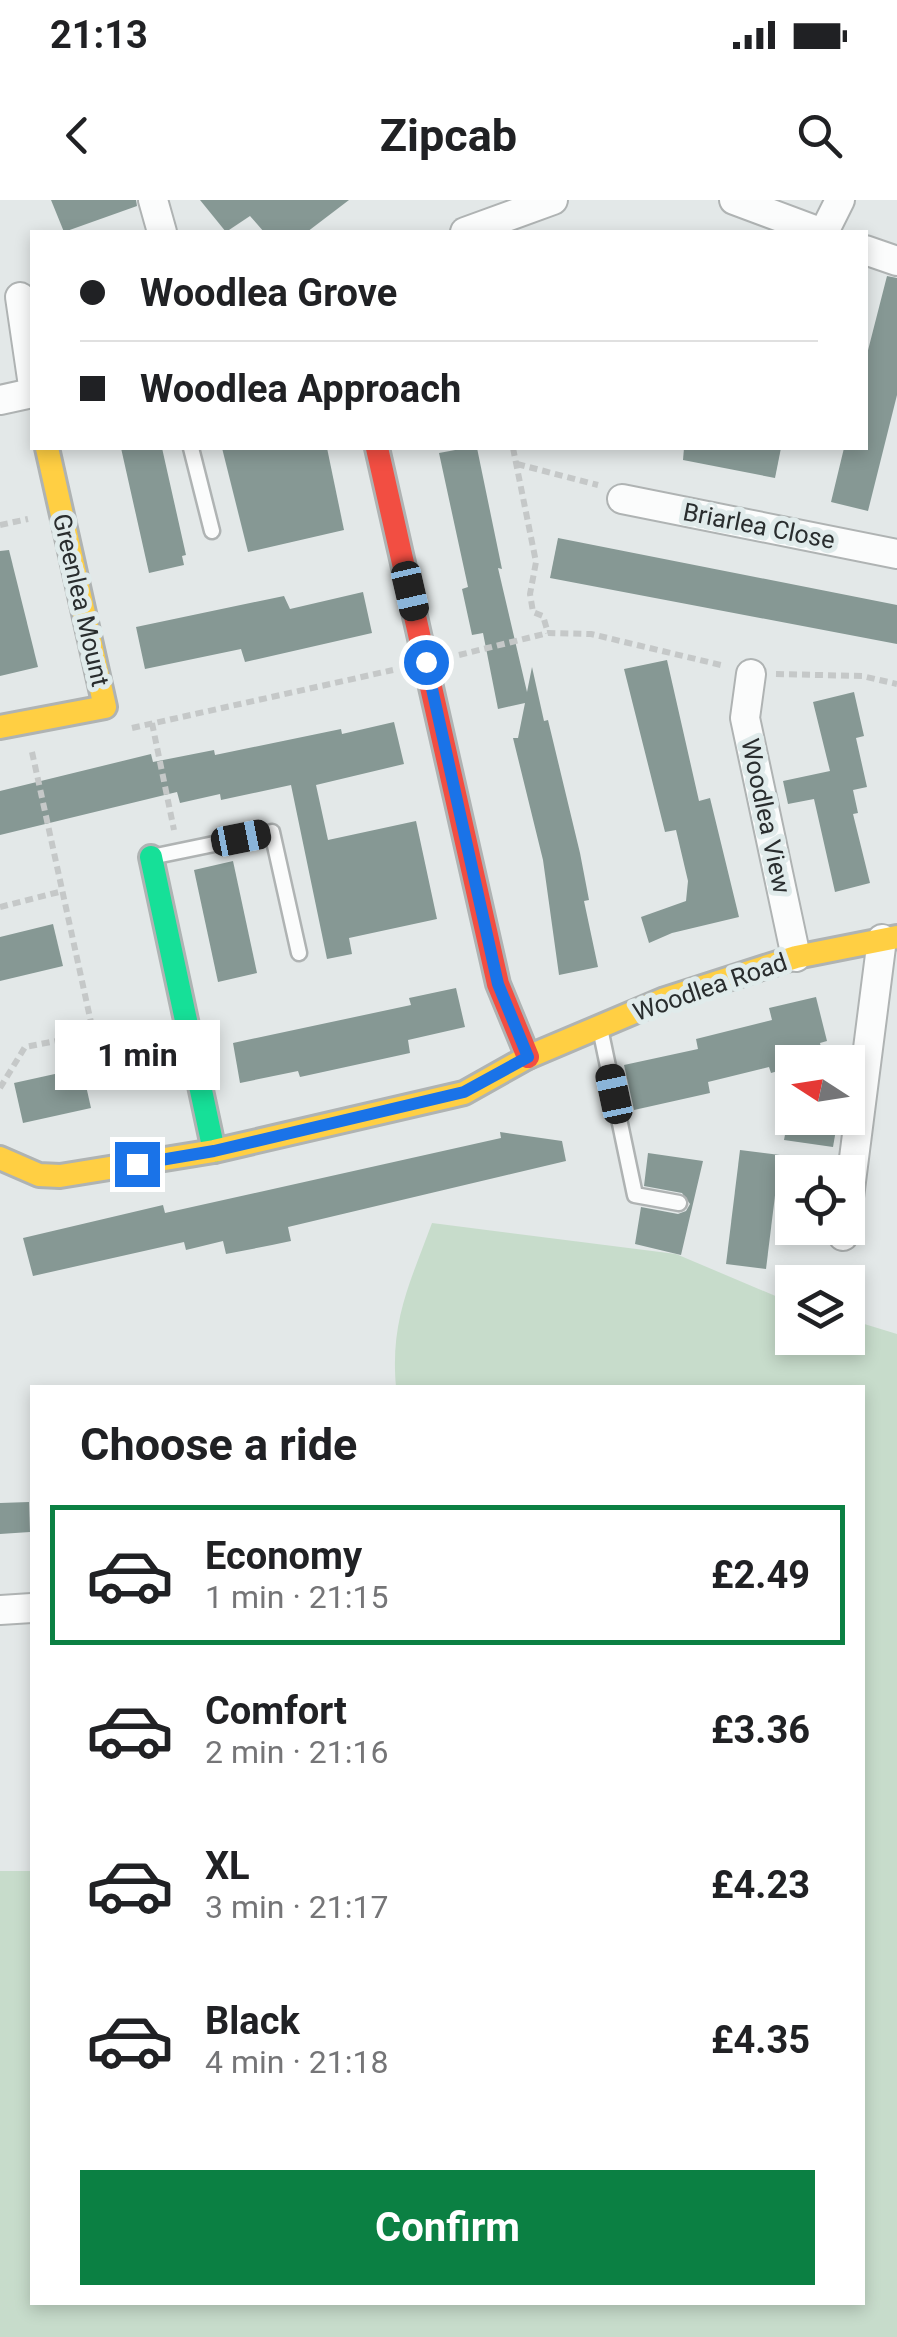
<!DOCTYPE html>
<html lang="en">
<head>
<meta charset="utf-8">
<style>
	body { margin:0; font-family:Roboto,sans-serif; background:#f2f2f2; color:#202124; height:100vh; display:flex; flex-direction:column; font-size:38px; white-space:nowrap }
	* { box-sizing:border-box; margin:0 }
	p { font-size:32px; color:#757577 }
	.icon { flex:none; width:55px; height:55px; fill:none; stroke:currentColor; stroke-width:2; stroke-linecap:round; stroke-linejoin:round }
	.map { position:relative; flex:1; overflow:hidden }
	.sheet { position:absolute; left:30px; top:1185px; width:835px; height:920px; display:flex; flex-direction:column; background:#fff; border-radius:0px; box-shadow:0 5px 15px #0003 }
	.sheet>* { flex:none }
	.top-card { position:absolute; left:30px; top:30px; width:838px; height:220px; border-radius:0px; box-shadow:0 5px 15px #0003; display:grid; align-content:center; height:220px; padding:0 50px; background:#fff }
	.needle { width:65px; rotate:282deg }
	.controls { position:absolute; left:775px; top:845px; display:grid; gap:20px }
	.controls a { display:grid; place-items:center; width:90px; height:90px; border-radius:0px; background:#fff; box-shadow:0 5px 15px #0003; font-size:50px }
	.end { position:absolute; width:45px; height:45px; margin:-22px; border:12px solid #1a73e8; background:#fff; box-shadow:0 0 0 5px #fff }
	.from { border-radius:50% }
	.bubble { position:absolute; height:70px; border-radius:0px; background:#fff; box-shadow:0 5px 15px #0003; font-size:32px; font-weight:700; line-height:70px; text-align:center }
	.car { position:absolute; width:30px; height:60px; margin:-30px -15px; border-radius:12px; box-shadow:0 0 8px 2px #0007; background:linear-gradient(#222 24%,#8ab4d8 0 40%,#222 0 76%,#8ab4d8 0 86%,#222 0) }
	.top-card b { display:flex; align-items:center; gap:35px; height:95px; font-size:38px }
	.top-card b+b { border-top:2px solid #e0e0e0 }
	.top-card i { width:25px; height:25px; background:#202124 }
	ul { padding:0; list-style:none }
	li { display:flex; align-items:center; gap:30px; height:140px; margin:0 20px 15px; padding:0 30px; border:5px solid transparent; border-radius:0px }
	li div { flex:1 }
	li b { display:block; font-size:38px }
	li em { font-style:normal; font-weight:700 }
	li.current { border-color:#0b8043 }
	li>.icon { width:90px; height:90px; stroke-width:1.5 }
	h2 { padding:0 50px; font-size:45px; line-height:120px }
	.primary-button { display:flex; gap:20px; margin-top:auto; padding:20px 50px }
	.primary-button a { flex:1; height:115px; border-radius:0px; background:#0b8043; color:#fff; font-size:40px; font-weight:700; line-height:115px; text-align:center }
	.status { display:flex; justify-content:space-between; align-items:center; height:70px; padding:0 50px; background:#fff; direction:ltr }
	.status svg { height:28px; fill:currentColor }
	header { display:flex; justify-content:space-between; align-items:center; height:130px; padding:0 50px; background:#fff; font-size:45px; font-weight:700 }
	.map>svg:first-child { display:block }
	.green { fill:#c7dccb }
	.building { fill:#869894 }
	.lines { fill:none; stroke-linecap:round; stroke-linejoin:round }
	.lane-casing { stroke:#afb3b3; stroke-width:19 }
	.street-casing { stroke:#afb3b3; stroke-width:32 }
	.fast-casing { stroke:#afb3b3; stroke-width:28 }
	.slow-casing { stroke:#afb3b3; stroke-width:28 }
	.jam-casing { stroke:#afb3b3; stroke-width:28 }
	.path { stroke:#c5c8c8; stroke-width:6; stroke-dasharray:8 5; stroke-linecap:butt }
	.lane { stroke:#fbfcfc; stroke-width:14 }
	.street { stroke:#fbfcfc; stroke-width:28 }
	.fast { stroke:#16e098; stroke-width:22 }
	.slow { stroke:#ffcf43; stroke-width:22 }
	.jam { stroke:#f24e42; stroke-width:22 }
	.route { stroke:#1a73e8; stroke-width:12 }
	.labels { text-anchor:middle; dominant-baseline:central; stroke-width:10; stroke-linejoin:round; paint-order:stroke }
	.street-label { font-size:25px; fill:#292d2e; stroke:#e0ebeb }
</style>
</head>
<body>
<div class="status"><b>21:13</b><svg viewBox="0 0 49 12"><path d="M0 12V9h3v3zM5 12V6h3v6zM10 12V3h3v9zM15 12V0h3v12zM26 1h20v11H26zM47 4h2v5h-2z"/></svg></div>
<header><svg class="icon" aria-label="back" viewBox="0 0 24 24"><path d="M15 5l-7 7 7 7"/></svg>Zipcab<svg class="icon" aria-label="search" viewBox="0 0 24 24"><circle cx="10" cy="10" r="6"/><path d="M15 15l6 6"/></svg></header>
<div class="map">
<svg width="897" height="2137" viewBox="0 0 897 2137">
	<rect width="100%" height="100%" fill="#e3e8e8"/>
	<path class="green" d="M432 1023 676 1054 792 1103V1138H848V1119L897 1134V2137H0V1671H32V2102H862V1188L396 1187C390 1121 410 1083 432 1023Z"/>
	<g class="building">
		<path d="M51 0H136L137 6 64 32Z"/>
		<path d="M200 0H349L307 32H264L250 16 226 32Z"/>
		<path d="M887 76 897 78V195L868 311 831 302 844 248H865V162Z"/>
		<path d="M121 248H162L186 355 182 356 184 365 149 373Z"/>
		<path d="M222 248H327L344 330 248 352Z"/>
		<path d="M466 248H477L502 369 498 368 527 492 532 467 544 521 548 520 580 653 589 700 584 701 598 767 559 775 543 660 513 538H518L525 503 498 509 483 433 472 435 462 389 468 387 439 253Z"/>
		<path d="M684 248H781L775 278 683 260Z"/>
		<path d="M558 338 897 405V444L550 378Z"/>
		<path d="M9 350 38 467 0 476V351Z"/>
		<path d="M363 392 372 433 245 462 241 449 145 469 136 427 284 396 290 409Z"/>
		<path d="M667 460 699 601 710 598 739 717 672 733 649 743 641 717 686 701 688 681 676 630 665 632 624 469Z"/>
		<path d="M854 492 864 536 856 538 867 587 853 590 858 613 853 614 870 683 835 692 814 599 788 604 783 581 830 571 813 502Z"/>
		<path d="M394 522 404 564 316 585 328 640 416 621 437 719 349 738 352 754 327 759 291 585 221 600 220 594 180 603 177 592 0 635V591L151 554 153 562 214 550 215 555 341 529 342 534Z"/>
		<path d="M233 661 257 773 218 782 194 670Z"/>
		<path d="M53 724 63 766 0 781V737Z"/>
		<path d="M456 788 465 827 408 840 410 853 300 877 298 871 240 883 233 843 411 805 409 798Z"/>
		<path d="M816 797 827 841 820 843 824 860 792 862V867L771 873 769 867 708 882 710 893 634 910 624 865 698 849 696 839 772 820 769 808Z"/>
		<path d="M82 868 91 908 23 923 14 883Z"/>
		<path d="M788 918H838L833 947 784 940Z"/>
		<path d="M500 932 562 941 566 961 288 1027 291 1041 272 1045 226 1054 223 1041 186 1050 184 1042 33 1076 23 1038 163 1005 165 1013 501 938Z"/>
		<path d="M740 950 780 955 766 1069 726 1064Z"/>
		<path d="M648 953 703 961 681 1055 635 1044 641 1007 678 1014 686 1011 690 1004 682 993 644 986Z"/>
		<path d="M29 1302 30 1332 0 1334V1303Z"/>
	</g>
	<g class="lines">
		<g class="lane-casing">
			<g id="lane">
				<path d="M191 248 212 331"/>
				<path d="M156 656 272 632 299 753"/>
				<path d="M601 833 635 995 679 1003"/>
			</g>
		</g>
		<g class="street-casing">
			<g id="street">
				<path d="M153 0 162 32"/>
				<path d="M734 0 820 32"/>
				<path d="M465 32 553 0"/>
				<path d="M824 32 840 0"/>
				<path d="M865 50 897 61"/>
				<path d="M20 97 32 179"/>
				<path d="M0 200 32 193"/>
				<path d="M622 299 897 354"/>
				<path d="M751 474 745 518 796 757"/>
				<path d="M848 1005 882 739"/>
				<path d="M843 1036 845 1028"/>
				<path d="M0 1410 32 1408"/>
			</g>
		</g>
		<g class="fast-casing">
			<path id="fast" d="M151 657 214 951"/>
		</g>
		<g class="slow-casing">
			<g id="slow">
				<path d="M0 527 105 507 47 248"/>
				<path d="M0 958 39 975 60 976 214 951 464 893 528 857 665 799 796 757 897 737"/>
			</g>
		</g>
		<g class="jam-casing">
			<path id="jam" d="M377 248 498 784 528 857"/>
		</g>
		<g class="path">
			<path d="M513 248 536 362 530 394 533 412 543 416 548 433"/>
			<path d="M517 264 598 285"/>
			<path d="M0 325 28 319"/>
			<path d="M459 455 548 433 591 434 725 466"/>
			<path d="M776 474 862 476 897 484"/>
			<path d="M152 523 174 630"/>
			<path d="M132 528 393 470"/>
			<path d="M32 552 99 859"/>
			<path d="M0 707 63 691"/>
			<path d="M0 888 25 847 93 834"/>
		</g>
		<use href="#lane" class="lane"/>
		<use href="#street" class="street"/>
		<use href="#fast" class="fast"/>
		<use href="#slow" class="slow"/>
		<use href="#jam" class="jam"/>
	</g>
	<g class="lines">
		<path class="route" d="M137 964 214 951 464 892 528 857 498 784 426 462"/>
	</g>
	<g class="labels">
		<g class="street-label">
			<text transform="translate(759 326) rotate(11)">Briarlea Close</text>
			<text transform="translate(81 400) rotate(77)">Greenlea Mount</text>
			<text transform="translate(766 616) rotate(78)">Woodlea View</text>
			<text transform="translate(710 787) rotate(-19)">Woodlea Road</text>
		</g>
	</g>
</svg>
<div class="controls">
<a><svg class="needle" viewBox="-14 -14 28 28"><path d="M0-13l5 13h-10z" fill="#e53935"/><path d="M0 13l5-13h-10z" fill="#757577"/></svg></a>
<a><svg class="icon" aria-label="locate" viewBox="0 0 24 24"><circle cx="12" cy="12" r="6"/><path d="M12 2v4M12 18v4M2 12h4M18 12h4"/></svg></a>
<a><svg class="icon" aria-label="layers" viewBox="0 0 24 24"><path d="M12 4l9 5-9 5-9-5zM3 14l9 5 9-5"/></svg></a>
</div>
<i class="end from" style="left:426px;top:462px"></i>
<i class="end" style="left:137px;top:964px"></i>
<div class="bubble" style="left:55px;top:820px;width:165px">1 min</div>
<i class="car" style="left:410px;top:391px;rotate:167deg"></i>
<i class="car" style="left:241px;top:638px;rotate:79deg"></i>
<i class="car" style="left:614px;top:894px;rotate:348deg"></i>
<div class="top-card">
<b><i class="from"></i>Woodlea Grove</b>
<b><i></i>Woodlea Approach</b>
</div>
<section class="sheet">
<h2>Choose a ride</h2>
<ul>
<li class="current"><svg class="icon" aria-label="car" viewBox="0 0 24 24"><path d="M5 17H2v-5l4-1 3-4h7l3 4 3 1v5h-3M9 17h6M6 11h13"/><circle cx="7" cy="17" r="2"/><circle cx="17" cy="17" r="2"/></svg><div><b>Economy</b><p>1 min · 21:15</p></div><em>£2.49</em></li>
<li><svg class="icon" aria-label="car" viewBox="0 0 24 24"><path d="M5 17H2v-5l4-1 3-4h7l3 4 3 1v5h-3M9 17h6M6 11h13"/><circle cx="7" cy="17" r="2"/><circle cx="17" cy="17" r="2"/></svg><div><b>Comfort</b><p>2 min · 21:16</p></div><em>£3.36</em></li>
<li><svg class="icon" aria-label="car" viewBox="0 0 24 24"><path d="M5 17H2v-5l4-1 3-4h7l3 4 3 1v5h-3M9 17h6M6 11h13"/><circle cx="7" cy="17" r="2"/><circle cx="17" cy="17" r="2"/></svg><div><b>XL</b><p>3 min · 21:17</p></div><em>£4.23</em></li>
<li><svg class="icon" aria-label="car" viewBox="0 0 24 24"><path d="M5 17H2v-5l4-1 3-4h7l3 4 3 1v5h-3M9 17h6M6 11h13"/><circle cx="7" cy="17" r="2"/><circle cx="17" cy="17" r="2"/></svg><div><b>Black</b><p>4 min · 21:18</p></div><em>£4.35</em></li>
</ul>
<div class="primary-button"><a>Confirm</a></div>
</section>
</div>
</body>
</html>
